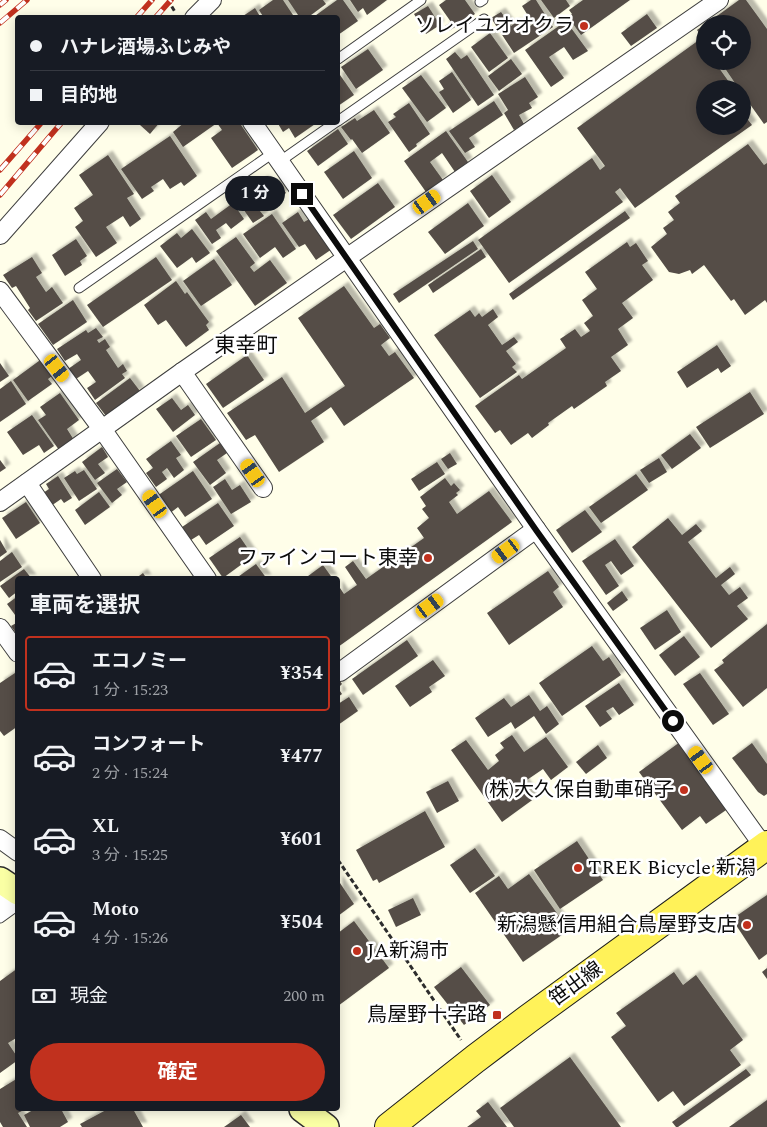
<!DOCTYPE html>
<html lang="ja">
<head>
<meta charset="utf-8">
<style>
	body { margin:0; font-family:Spectral,"Noto Sans JP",serif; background:#20242c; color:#f1f3f6; height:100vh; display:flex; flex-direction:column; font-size:19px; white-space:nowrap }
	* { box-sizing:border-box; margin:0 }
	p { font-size:16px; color:#9ea1a6 }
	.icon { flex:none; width:28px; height:28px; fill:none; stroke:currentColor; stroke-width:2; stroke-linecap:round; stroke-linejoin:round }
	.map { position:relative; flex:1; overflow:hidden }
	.drawer { position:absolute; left:15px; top:576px; width:325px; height:535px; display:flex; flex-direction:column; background:#171b24; border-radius:5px; box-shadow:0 2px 12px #0003 }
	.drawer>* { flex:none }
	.guide { position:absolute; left:15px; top:15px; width:325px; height:110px; border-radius:5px; box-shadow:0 2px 12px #0003; display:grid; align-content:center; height:110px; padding:0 15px; background:#171b24 }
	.controls { position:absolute; left:696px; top:15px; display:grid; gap:10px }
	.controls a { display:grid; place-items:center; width:55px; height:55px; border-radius:50%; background:#171b24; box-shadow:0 2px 12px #0003; font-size:25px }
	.end { position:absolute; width:22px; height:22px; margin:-11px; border:6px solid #0b0b0b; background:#fff; box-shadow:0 0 0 2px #fff }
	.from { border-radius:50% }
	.bubble { position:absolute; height:35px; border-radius:18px; background:#171b24; box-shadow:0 2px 12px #0003; font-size:16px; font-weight:700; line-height:35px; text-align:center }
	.car { position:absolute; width:15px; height:30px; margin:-15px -8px; border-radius:6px; box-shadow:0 0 4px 1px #0007; background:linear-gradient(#f5c518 24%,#345 0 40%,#f5c518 0 76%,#345 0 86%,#f5c518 0) }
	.guide b { display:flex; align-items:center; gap:18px; height:48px; font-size:19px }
	.guide b+b { border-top:1px solid #363941 }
	.guide i { width:12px; height:12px; background:#f1f3f6 }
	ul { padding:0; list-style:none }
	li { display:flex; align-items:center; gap:15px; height:75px; margin:0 10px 8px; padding:0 5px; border:2px solid transparent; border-radius:5px }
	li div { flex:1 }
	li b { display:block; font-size:19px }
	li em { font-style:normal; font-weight:700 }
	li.current { border-color:#c1311e }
	li>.icon { width:45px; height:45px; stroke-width:1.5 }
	h2 { padding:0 15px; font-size:22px; line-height:60px }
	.pay { display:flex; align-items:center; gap:12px; height:55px; padding:0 15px; font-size:19px }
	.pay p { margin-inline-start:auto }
	.button { display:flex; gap:10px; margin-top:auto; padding:10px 15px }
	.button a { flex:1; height:58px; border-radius:30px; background:#c1311e; color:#fff; font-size:20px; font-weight:700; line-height:58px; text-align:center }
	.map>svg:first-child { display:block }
	.building { fill:#544e47; filter:url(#shadow) }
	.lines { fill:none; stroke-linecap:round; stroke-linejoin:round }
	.lane-casing { stroke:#3e3e3e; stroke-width:11 }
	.street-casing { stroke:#3e3e3e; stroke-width:20 }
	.secondary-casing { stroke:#2d2d2d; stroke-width:28 }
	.primary-casing { stroke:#1c1c1c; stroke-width:30 }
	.path { stroke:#2d2d2d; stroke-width:3; stroke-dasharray:5 2.5; stroke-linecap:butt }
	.lane { stroke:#fff; stroke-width:9 }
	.street { stroke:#fff; stroke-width:18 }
	.secondary { stroke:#faffa4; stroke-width:25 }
	.primary { stroke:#fff259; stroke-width:28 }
	.rail-casing { stroke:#c1311e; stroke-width:5.5 }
	.rail { stroke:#fff; stroke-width:4; stroke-dasharray:11; stroke-linecap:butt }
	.route { stroke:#0b0b0b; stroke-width:6 }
	.poi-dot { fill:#c1311e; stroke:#fff; stroke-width:2 }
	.labels { text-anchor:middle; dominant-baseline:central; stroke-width:5; stroke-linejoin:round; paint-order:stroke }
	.poi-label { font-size:20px; fill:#0b0b0b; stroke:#fff; text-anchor:end }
	.street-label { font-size:20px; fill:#0b0b0b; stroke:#fff }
	.neighbourhood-label { font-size:21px; fill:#0b0b0b; stroke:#fff }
</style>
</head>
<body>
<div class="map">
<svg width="767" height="1127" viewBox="0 0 767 1127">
	<defs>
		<filter id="shadow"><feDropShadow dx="4.5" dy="-4.5" stdDeviation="1" flood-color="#0004"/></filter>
	</defs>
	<rect width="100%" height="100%" fill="#fffee9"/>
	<g class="building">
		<path d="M273 0H283L295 18H264L259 10Z"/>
		<path d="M288 0H323L326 4 307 18H300Z"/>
		<path d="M337 0H343L358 21 338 35V18H312Z"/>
		<path d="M350 0H387L367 15 363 8 358 12Z"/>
		<path d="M446 0H465L475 14 449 31 445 26 451 22 439 5Z"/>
		<path d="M531 0H536L553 27 514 53 491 18 501 12 511 26 517 22 523 31 533 24 522 6Z"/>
		<path d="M541 0H566L570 6 554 18Z"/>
		<path d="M583 0H630L581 35 568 17 572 14 569 10Z"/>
		<path d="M739 0H746L767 29V122L764 124 742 93V89H739L720 61H742V24H706Z"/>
		<path d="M428 6 440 25 426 34 414 14Z"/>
		<path d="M255 8 261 18H240Z"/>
		<path d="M647 14 657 28 631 46 621 33Z"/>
		<path d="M566 21 588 51 573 60 564 47 549 57 564 78 551 87 525 50Z"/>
		<path d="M705 24V41L697 30Z"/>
		<path d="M490 33 508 58 489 72 471 47Z"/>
		<path d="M699 40 705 48V61H714L734 89H705V126H742V112L752 125 635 208 620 188 615 192 623 202 509 283 478 240 592 158 600 170 605 166 577 128Z"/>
		<path d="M368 49 383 70 356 89 341 67Z"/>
		<path d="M455 52 461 59 467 55 494 95 478 106 446 59Z"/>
		<path d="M511 59 522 74 499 91 488 76Z"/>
		<path d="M452 72 471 100 453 113 439 92 444 89 439 81Z"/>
		<path d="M340 75 354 95 338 106V77Z"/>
		<path d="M421 75 446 108 427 122 402 88Z"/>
		<path d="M525 77 538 97 529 103 532 108 519 115 524 124 514 130 504 113 508 110 498 94Z"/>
		<path d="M494 101 503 115 469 138 475 147 465 153 449 131Z"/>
		<path d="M409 103 430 134 416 144 417 146 409 152 388 122 396 117 393 114Z"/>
		<path d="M374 110 390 133 362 153 352 139 351 140 341 127 355 118 357 121Z"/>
		<path d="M143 122H160L150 134 140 125Z"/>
		<path d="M185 122H239L258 150 232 168 211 138 222 130 217 123 183 147 173 132Z"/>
		<path d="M277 122H318L295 138 289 128 283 132Z"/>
		<path d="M338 129 348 144 318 166 307 151Z"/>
		<path d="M446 131 468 162 455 172 442 153 430 162 443 180 426 192 404 161Z"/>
		<path d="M170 136 197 176 184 186 181 182 170 189 163 179 151 187 154 191 142 199 121 169Z"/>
		<path d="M748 144 764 165 767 163V303L765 300 745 315 734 299 731 301 704 265 692 274 690 270 679 274 669 272 651 247 667 234 663 228 674 220 668 212 680 203 675 196Z"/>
		<path d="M354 151 372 178 343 199 324 172Z"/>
		<path d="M108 155 134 194 127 198 141 219 130 227 123 216 106 227 117 243 96 257 75 227 83 221 74 208 93 195 79 175Z"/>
		<path d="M492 175 511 202 489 218 470 191Z"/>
		<path d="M264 180 270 187 278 181 286 193 260 211 264 216 253 223 236 199Z"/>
		<path d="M378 183 395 207 351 239 333 215Z"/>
		<path d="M233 203 244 219 231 229 226 223 216 230 221 238 212 244 195 220 206 212 211 219Z"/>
		<path d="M468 203 484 226 445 254 428 232Z"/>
		<path d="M625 211 630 218 513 300 509 294Z"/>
		<path d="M298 212 304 222 311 218 332 249 316 260 305 244 299 247 282 223Z"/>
		<path d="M272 214 296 249 283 258 275 247 260 258 243 234Z"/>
		<path d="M192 229 210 253 196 263 192 257 177 268 160 246 177 233 181 238Z"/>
		<path d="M236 237 255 263 250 267 254 272 270 260 287 283 255 306 216 251Z"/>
		<path d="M76 239 87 256 80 261 82 265 65 276 52 255Z"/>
		<path d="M473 241 478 249 399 303 393 294Z"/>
		<path d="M627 242 630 247 636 243 648 261 642 265 653 280 622 303 633 318 618 329 628 345 611 357 621 371 605 382 607 386 574 409 572 406 548 423 549 425 532 438 528 433 511 445 500 430 495 433 475 406 519 375 522 379 566 348 560 339 575 329 581 337 590 331 584 323 593 316 582 300 597 289 585 272Z"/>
		<path d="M481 249 486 257 433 293 428 285Z"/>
		<path d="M32 257 42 273 36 277 46 292 52 287 63 303 36 321 28 310 30 308 16 286 12 288 3 275Z"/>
		<path d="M156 257 172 280 103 327 87 305Z"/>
		<path d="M214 259 232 285 201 306 183 281Z"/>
		<path d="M176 281 185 294 187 292 209 322 206 325 209 330 186 347 166 320 158 325 144 305Z"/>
		<path d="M344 286 374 328 380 324 390 338 381 345 389 356 395 352 414 378 344 426 331 407 311 421 324 442 279 472 255 435 246 440 227 413 282 377 305 413 345 386 298 318Z"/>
		<path d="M73 300 87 322 53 345 38 324Z"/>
		<path d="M493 309 498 317 488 325 502 345 514 337 518 342 506 351 516 364 512 367 517 372 480 398 434 335 470 310 475 317 479 313 482 317Z"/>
		<path d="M96 328 103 337 97 340 99 343 105 339 110 347 106 350 118 368 123 364 127 371 122 374 125 378 95 400 87 388 96 382 88 371 76 379 68 369 81 360 77 354 65 361 57 349 86 330 88 333Z"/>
		<path d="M717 345 731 366 721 373 718 368 687 388 677 372Z"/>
		<path d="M247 355 264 380 223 408 206 384Z"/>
		<path d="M43 358 55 374 48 379 52 384 28 401 13 380Z"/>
		<path d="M0 363 9 376 0 382Z"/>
		<path d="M130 378 140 391 106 416 96 403Z"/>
		<path d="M11 381 26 404 0 422V389Z"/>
		<path d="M750 392 764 414 710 448 696 427Z"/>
		<path d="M60 393 79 420 67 429 74 440 59 450 38 420 46 415 40 407Z"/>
		<path d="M172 398 181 410 188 405 195 415 173 432 156 409Z"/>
		<path d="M32 415 54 446 44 453 39 445 23 455 7 432Z"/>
		<path d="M201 419 216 440 191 457 176 436Z"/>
		<path d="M690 434 701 448 672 469 661 455Z"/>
		<path d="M171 441 181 455 176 458 184 470 174 478 167 468 162 472 167 479 156 487 146 473 153 468 146 459Z"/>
		<path d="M220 443 227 453 217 460 226 473 210 485 193 462Z"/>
		<path d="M102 447 108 457 98 464 105 473 95 480 82 462Z"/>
		<path d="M450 453 457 464 448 469 441 459Z"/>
		<path d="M659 458 667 472 649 483 640 470Z"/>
		<path d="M0 460 6 468 0 472Z"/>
		<path d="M437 462 445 474 419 491 411 479Z"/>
		<path d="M117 469 127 482 117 489 122 495 112 503 97 483Z"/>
		<path d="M84 470 97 489 79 501 64 478 75 471 77 474Z"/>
		<path d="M193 471 212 499 185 517 178 507 169 514 157 496Z"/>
		<path d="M636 474 648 490 601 523 589 507Z"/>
		<path d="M58 476 72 498 64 503 61 499 51 506 43 493 49 489 46 484Z"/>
		<path d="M445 478 451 486 454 483 460 490 456 493 458 495 449 502 457 514 489 491 512 522 338 647V585L344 594 357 585 345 567 353 561 366 579 424 538 417 528 429 518 422 509 426 506 420 497Z"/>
		<path d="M225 479 232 490 240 485 251 502 231 514 213 487Z"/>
		<path d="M99 492 110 507 85 525 75 510Z"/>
		<path d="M26 502 40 523 16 539 2 518Z"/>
		<path d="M218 503 234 526 206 545 199 535 191 540 182 527Z"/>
		<path d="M585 510 602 532 572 553 556 530Z"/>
		<path d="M668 518 682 535 696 524 702 531 688 542 716 578 730 567 735 574 721 585 729 595 740 587 748 598 737 606 748 619 711 648 632 547Z"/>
		<path d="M240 537 253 556 223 578 209 558Z"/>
		<path d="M615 539 634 566 621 575 611 561 605 565 619 586 606 595 582 561Z"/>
		<path d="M0 540 7 552 0 557Z"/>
		<path d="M12 552 22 567 0 582V561Z"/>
		<path d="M256 564 267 579H235Z"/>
		<path d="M323 565 333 579H304Z"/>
		<path d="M24 569 32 579H18V591L9 598 0 586Z"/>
		<path d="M548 571 559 587 553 592 563 607 509 645 487 613Z"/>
		<path d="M143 573 147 579H135Z"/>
		<path d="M622 591 628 600 613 611 607 603Z"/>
		<path d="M18 596V619L7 604Z"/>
		<path d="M667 610 681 632 655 650 640 628Z"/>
		<path d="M18 622V636L11 626Z"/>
		<path d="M767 624V688L743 707 714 670 724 663 722 660Z"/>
		<path d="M684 636 700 657 675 676 659 655Z"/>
		<path d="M407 640 418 656 363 695 352 679Z"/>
		<path d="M592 646 603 661 609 657 621 675 562 716 539 683Z"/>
		<path d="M433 660 445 676 429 687 432 692 410 707 395 686Z"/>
		<path d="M18 671V726L4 736 0 731V683Z"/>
		<path d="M700 673 729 714 713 725 683 684Z"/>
		<path d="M338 678 342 684 338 688 342 694 338 697Z"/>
		<path d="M619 683 634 705 619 715 613 707 606 711 612 719 600 727 585 706Z"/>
		<path d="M529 695 540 711 547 706 559 724 546 734 534 716 515 729 511 722 488 737 475 718 504 698 511 707Z"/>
		<path d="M349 697 358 711 338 725V704Z"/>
		<path d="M512 735 524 752 546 737 568 767 551 780 543 769 524 782 535 798 502 822 451 750 466 740 488 770 499 761 495 755 504 748 500 743Z"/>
		<path d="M680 742 729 808 706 824 700 816 682 830 639 772Z"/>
		<path d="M752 743 767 764V794L764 796 758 792 732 758Z"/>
		<path d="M598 745 607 758 586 774 576 762Z"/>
		<path d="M448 781 459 801 437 813 426 792Z"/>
		<path d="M425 811 445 847 379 883 377 879 373 881 356 850Z"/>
		<path d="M577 841 603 880 560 909 534 870Z"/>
		<path d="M475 848 495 876 470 893 450 865Z"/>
		<path d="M529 874 569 930 523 962 475 893 499 876 508 889Z"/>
		<path d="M338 880 354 904 338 916Z"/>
		<path d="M767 895V954L759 960 732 919Z"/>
		<path d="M413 898 421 915 396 927 388 910Z"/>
		<path d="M354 921 389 968 338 1006V933Z"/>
		<path d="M461 967 490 1005 464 1025 434 987Z"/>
		<path d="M18 968V1037L8 1043 18 1058V1060L0 1073V981Z"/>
		<path d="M767 968V979L762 972Z"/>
		<path d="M674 972 683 985 696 975 743 1040 730 1050 741 1065 684 1106 673 1091 658 1102 611 1037 626 1026 616 1013Z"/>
		<path d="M570 1057 621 1127H514L500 1108Z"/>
		<path d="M746 1069 751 1075 678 1127H676L672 1122Z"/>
		<path d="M18 1078V1109H26L18 1113 27 1127H3L0 1122V1089Z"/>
		<path d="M767 1100V1127H729Z"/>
		<path d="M488 1102 507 1127H467L481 1117 476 1111Z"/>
		<path d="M35 1109H61L68 1122 60 1127H30L24 1115Z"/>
		<path d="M105 1109H133L143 1127H82L80 1124 106 1110Z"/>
		<path d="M241 1115 250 1127H224Z"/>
	</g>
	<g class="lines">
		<g class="lane-casing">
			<g id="lane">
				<path d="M480 2 483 0"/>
				<path d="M338 59 421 0"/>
				<path d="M338 121 484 19"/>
				<path d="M279 162 336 122"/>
				<path d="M79 288 273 153"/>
				<path d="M0 918 18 905"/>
			</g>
		</g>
		<g class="street-casing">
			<g id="street">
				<path d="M194 18 212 0"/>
				<path d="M252 122 536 529 767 851"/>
				<path d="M0 235 100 122"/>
				<path d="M0 291 102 429 207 579"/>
				<path d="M182 372 263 488"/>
				<path d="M27 483 92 579"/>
				<path d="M0 502 182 372 719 0"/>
				<path d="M0 628 18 653"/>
				<path d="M340 672 536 529"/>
				<path d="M0 839 18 852"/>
				<path d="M0 904 18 900"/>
			</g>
		</g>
		<g class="secondary-casing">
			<g id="secondary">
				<path d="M0 880 18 892"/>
				<path d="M302 1109 326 1127"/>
			</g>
		</g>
		<g class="primary-casing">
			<path id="primary" d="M389 1127 475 1059 528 1019 767 845"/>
		</g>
		<g class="path">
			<path d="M168 0 175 12"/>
			<path d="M338 860 461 1040"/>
		</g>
		<use href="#lane" class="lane"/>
		<use href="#street" class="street"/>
		<use href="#secondary" class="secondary"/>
		<use href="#primary" class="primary"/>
		<g class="rail-casing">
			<g id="rail">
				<path d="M0 5 6 0"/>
				<path d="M136 18 152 0"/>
				<path d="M155 18 171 0"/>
				<path d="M0 23 27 0"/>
				<path d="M0 170 42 122"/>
				<path d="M0 195 62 122"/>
			</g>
		</g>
		<use href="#rail" class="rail"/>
	</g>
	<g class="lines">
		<path class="route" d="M302 194 536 530 673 721"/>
	</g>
	<g class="poi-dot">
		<circle cx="584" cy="26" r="5"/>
		<circle cx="428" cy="558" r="5"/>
		<circle cx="684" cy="790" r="5"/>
		<circle cx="578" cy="868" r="5"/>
		<circle cx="747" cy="925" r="5"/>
		<circle cx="357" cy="951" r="5"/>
		<rect x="492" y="1010" width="10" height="10" rx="2.5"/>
	</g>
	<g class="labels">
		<g class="poi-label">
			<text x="574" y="26">ソレイユオオクラ</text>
			<text x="418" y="558">ファインコート東幸</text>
			<text x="674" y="790">(株)大久保自動車硝子</text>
			<text x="588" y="868" text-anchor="start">TREK Bicycle 新潟</text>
			<text x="737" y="925">新潟懸信用組合鳥屋野支店</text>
			<text x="367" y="951" text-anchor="start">JA新潟市</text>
			<text x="487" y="1015">鳥屋野十字路</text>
		</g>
		<g class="street-label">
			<text transform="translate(576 984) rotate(-36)">笹出線</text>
		</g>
		<g class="neighbourhood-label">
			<text x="246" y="346">東幸町</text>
		</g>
	</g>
</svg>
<div class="controls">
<a><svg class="icon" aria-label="locate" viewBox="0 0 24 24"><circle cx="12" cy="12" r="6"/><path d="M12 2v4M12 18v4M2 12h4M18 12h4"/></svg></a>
<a><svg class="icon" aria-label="layers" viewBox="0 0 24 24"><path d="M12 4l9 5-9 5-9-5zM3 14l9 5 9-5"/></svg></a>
</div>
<i class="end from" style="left:673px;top:721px"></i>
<i class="end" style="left:302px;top:194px"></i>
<div class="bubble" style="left:225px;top:176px;width:60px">1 分</div>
<i class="car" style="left:427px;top:202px;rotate:55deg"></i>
<i class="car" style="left:57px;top:368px;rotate:143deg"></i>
<i class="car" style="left:253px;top:473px;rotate:325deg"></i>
<i class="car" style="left:155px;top:504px;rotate:325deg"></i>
<i class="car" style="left:506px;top:551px;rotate:234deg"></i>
<i class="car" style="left:430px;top:606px;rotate:54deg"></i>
<i class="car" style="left:701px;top:760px;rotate:324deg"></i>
<div class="guide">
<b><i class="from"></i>ハナレ酒場ふじみや</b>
<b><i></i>目的地</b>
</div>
<section class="drawer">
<h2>車両を選択</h2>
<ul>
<li class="current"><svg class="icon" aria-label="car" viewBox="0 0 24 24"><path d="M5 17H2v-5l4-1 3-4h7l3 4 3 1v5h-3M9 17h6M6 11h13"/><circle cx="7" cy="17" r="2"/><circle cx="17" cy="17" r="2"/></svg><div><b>エコノミー</b><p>1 分 · 15:23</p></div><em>¥354</em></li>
<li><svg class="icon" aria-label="car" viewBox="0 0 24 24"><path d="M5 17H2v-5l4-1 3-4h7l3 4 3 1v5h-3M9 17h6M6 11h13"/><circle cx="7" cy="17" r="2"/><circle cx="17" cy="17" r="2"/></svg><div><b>コンフォート</b><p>2 分 · 15:24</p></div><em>¥477</em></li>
<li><svg class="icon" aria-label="car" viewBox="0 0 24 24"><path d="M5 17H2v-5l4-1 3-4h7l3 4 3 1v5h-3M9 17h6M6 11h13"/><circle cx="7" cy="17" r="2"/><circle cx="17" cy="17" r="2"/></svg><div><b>XL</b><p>3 分 · 15:25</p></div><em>¥601</em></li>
<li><svg class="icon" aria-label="car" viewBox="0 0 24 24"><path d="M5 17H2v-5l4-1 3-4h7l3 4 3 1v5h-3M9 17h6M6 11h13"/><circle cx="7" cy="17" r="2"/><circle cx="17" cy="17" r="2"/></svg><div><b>Moto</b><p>4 分 · 15:26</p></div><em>¥504</em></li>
</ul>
<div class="pay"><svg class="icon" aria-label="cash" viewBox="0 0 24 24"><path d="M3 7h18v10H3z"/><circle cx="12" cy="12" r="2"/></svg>現金<p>200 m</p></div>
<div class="button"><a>確定</a></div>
</section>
</div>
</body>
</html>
